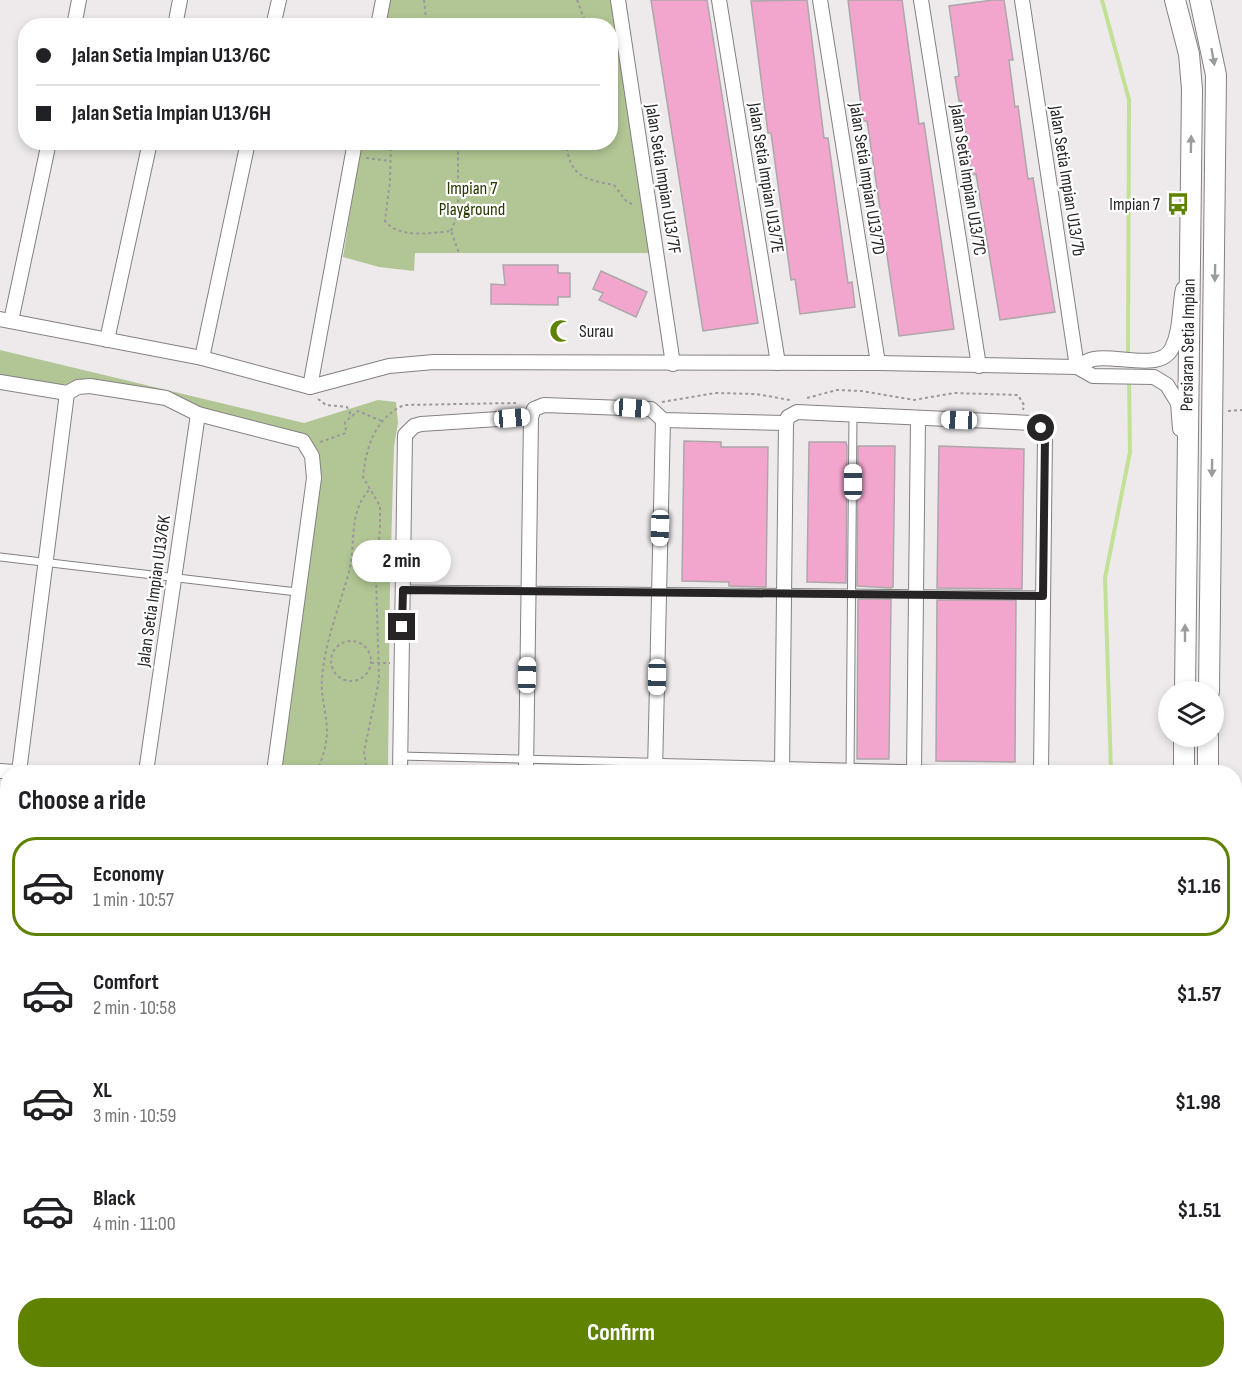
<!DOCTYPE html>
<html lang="en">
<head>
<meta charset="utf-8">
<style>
	body { margin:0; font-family:"Sofia Sans Condensed",sans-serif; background:#f6f6f6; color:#202124; height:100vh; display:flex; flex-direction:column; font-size:22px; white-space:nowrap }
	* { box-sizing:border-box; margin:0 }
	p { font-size:20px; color:#757577 }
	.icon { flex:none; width:33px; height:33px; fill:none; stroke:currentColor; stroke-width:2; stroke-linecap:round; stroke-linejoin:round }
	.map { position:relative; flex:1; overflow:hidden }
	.panel { position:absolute; left:0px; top:765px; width:1242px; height:614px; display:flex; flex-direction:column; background:#fff; border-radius:24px 24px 0 0; box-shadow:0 3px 9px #0003 }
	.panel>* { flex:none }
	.guide { position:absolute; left:18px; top:18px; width:600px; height:132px; border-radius:24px; box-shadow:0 3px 9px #0003; display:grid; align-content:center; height:132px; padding:0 18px; background:#fff }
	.fabs { position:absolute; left:1158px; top:681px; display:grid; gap:12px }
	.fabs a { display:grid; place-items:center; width:66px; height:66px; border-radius:50%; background:#fff; box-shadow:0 3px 9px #0003; font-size:30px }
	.end { position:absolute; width:27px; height:27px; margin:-14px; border:8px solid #262425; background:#fff; box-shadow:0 0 0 3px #fff }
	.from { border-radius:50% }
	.bubble { position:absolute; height:42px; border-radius:21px; background:#fff; box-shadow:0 3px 9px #0003; font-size:20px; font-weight:700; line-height:42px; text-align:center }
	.car { position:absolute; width:18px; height:36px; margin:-18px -9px; border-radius:8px; box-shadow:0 0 4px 2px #0007; background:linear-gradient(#fff 24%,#345 0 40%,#fff 0 76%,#345 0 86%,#fff 0) }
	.guide b { display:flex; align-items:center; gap:21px; height:57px; font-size:22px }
	.guide b+b { border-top:2px solid #e0e0e0 }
	.guide i { width:15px; height:15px; background:#202124 }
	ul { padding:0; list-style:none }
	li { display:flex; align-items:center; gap:18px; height:99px; margin:0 12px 9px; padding:0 6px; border:3px solid transparent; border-radius:24px }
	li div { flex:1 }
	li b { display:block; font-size:22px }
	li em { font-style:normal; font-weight:700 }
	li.current { border-color:#5f8300 }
	li>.icon { width:54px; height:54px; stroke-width:1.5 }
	h2 { padding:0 18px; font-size:27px; line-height:72px }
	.action { display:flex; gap:12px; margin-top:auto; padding:12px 18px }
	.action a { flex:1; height:69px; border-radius:24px; background:#5f8300; color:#fff; font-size:24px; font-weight:700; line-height:69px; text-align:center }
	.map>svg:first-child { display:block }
	.park { fill:#b1c694 }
	.water { fill:#c2e096 }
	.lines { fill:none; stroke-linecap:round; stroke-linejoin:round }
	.stream { stroke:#c2e096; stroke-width:4 }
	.building { fill:#f2a6cd; stroke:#aca7a9; stroke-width:1.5 }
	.lane-casing { stroke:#858082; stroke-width:9 }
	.street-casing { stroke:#858082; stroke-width:16 }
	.secondary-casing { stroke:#858082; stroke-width:22 }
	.path { stroke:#9b989a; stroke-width:2; stroke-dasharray:3 3; stroke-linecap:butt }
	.lane { stroke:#fff; stroke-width:7 }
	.street { stroke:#fff; stroke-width:14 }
	.secondary { stroke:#fff; stroke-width:20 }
	.oneway { fill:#9d9c9d }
	.route { stroke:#262425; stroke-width:8 }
	.labels { text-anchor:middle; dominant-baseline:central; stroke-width:4.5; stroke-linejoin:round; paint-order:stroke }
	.street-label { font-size:18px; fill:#262425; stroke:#fff }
	.park-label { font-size:18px; fill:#273801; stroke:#fff }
	.poi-label { font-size:18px; fill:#262425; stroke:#fff; text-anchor:end }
</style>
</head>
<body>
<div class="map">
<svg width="1242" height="1378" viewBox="0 0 1242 1378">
	<rect width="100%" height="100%" fill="#eeeaec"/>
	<g class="park">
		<path d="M385 0H611L649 253H415L414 271 379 267 343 257 361 143 610 142V26L381 25Z"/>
		<path d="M0 350 304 423 378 400 396 402 398 423 394 447 390 584 388 772H281L320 475 308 450 177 409 75 384 47 385 0 376Z"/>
		<path d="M763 1371H1150L1149 1378H763Z"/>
	</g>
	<path class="water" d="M897 1371H1034L1026 1378H904Z"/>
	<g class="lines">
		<g class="stream">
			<path d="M1102 0 1129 100 1128 355"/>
			<path d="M1111 772 1105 578 1130 452 1129 381"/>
		</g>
	</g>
	<g class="building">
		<path d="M651 0H707L758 323 703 331Z"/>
		<path d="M807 0 824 138H828L848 283 852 282 855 307 800 314 795 279 791 280 771 133H768L751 1Z"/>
		<path d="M848 0H902L919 124 924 123 954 329 899 336 867 121H863Z"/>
		<path d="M993 0H1004L1013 60H1009L1015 107 1018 106 1028 179 1033 178 1055 312 1000 320 976 174 972 175 961 101H959L955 77 959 76 949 6Z"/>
		<path d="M503 265H558V273H570V297H558V305L491 304V284L505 285Z"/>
		<path d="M601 271 647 292 636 317 599 300 603 293 593 289Z"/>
		<path d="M684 441 721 442V447H768L766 587 729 586V582L682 581Z"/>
		<path d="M809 442H846L847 446 846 583 807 582Z"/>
		<path d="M858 446H895L893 587 891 588 857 586Z"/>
		<path d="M939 446 1024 449 1022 589 937 588Z"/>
		<path d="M858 599H891L889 759H857Z"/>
		<path d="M937 600H1016L1015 762 936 761Z"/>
	</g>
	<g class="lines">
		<g class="lane-casing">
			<g id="lane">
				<path d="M0 557 297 592"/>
				<path d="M403 589 1043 595"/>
				<path d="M400 756 1041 772"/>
				<path d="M850 772 853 415"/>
				<path d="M0 962H8"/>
				<path d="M0 1036H8"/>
				<path d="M0 1139H8"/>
				<path d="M91 1378V1371"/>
				<path d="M1115 1378 1117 1371"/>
			</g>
		</g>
		<g class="street-casing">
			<g id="street">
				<path d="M618 0 673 364"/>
				<path d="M719 0 778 363"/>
				<path d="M820 0 878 363"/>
				<path d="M921 0 979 366"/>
				<path d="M1022 0 1077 367"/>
				<path d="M74 26 79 0"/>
				<path d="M175 26 180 0"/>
				<path d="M273 26 279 0"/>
				<path d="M378 26 383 0"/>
				<path d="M0 319 202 358 310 387 389 366 434 362 878 363 1077 367C1082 364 1088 360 1094 359 1115 354 1161 372 1172 348 1181 330 1179 308 1183 289"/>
				<path d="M11 321 49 142"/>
				<path d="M107 340 150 142"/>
				<path d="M202 358 248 142"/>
				<path d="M1077 367 1093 376 1154 377 1167 385 1178 403 1180 429"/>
				<path d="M0 382 67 393 78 387 90 386 166 398 198 414 303 441 312 456 314 478 274 772"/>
				<path d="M310 387 355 142"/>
				<path d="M0 771 15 772"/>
				<path d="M19 772 67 393"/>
				<path d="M146 772 198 414"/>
				<path d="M400 772 405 435 414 426 421 424 531 417 534 409 544 405 651 409 663 420 786 423 788 417 797 412 1032 423 1041 428 1045 437 1041 772"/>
				<path d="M526 772 531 417"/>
				<path d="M655 772 663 420"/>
				<path d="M782 772 786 423"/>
				<path d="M914 772 918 419"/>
				<path d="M1234 935 1242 936"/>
				<path d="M1234 960 1242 958"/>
				<path d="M143 1371V1378"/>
			</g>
		</g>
		<g class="secondary-casing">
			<g id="secondary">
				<path d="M1175 0 1189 54 1192 89 1185 692"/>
				<path d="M1200 0 1216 75 1209 692"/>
				<path d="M1184 772V736"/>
				<path d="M1208 772V736"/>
				<path d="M0 1005H8"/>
				<path d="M1179 1378V1371"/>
				<path d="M1203 1378V1371"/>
			</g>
		</g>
		<g class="path">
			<path d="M424 0 427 26"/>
			<path d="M577 0 587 26"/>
			<path d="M391 142 390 181 385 221C400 239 430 233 451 231L459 253"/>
			<path d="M566 142C570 177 583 179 614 185L626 201 634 205"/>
			<path d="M366 158 390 161"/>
			<path d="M451 231 458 214V142"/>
			<path d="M807 398 837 390 862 391 914 400 954 393 1018 395 1024 405 1023 410"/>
			<path d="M318 399 326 405 347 407 352 417"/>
			<path d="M662 402 715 393 756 394 790 400"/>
			<path d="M1228 411 1242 410"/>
			<path d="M320 442 346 433 345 422 358 411 382 421"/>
			<circle cx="351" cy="661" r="20"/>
			<path d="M371 663H390"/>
			<path d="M317 772C320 763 325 752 326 742 330 721 320 700 322 678 325 641 339 608 349 572 356 544 348 513 369 490"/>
			<path d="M367 772 364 752 379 680 376 575 380 527V506L363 477C366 447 375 418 404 405L516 403"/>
			<path d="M0 1293H8"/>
		</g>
		<use href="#lane" class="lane"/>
		<use href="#street" class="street"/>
		<use href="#secondary" class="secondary"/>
	</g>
	<defs><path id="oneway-solid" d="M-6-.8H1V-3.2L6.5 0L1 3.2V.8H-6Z" transform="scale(1.5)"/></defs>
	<g class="oneway">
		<use href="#oneway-solid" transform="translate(1213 57) rotate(80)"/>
		<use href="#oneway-solid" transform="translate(1191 144) rotate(-89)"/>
		<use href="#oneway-solid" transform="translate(1215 273) rotate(91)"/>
		<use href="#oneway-solid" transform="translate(1212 468) rotate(91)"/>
		<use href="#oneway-solid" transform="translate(1185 633) rotate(-90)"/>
	</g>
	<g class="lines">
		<path class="route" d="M402 627 403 590 1043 596 1045 437 1041 428"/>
	</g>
	<defs>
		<g id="bus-bare" transform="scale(1.8)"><path d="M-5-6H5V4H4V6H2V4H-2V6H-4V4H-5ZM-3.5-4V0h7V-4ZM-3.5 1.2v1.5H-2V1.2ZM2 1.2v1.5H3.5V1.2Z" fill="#5f8300" stroke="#fff" stroke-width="2.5" paint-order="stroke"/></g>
		<g id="mosque-bare" transform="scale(1.8)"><path d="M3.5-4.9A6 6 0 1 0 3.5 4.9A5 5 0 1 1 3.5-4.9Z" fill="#5f8300" stroke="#fff" stroke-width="2.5" paint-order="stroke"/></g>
	</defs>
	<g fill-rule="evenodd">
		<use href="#bus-bare" x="1178" y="204"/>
		<use href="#mosque-bare" x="561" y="331"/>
	</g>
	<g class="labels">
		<g class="street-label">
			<text transform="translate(766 178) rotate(81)">Jalan Setia Impian U13/7E</text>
			<text transform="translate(663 179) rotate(81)">Jalan Setia Impian U13/7F</text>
			<text transform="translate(867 179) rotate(81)">Jalan Setia Impian U13/7D</text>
			<text transform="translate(968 180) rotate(81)">Jalan Setia Impian U13/7C</text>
			<text transform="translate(1067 181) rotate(81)">Jalan Setia Impian U13/7b</text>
			<text transform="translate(1188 345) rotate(-89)">Persiaran Setia Impian</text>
			<text transform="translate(154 591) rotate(-82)">Jalan Setia Impian U13/6K</text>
		</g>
		<g class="park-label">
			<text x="472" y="188">Impian 7<tspan x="472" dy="21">Playground</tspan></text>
		</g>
		<g class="poi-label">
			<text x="1160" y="204">Impian 7</text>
			<text x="579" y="331" text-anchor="start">Surau</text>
		</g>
	</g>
</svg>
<div class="fabs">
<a><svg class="icon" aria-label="layers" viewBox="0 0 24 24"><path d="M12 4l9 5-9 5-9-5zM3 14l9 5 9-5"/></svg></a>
</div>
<i class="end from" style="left:1041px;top:428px"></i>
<i class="end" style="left:402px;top:627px"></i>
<div class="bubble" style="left:352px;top:540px;width:99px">2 min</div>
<i class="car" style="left:632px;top:408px;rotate:94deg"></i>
<i class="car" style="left:512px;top:418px;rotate:85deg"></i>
<i class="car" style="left:959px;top:420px;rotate:272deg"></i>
<i class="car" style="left:853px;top:482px;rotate:0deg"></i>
<i class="car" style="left:660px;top:528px;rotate:182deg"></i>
<i class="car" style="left:527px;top:675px;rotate:1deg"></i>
<i class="car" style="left:657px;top:677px;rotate:181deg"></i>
<div class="guide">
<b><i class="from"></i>Jalan Setia Impian U13/6C</b>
<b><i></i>Jalan Setia Impian U13/6H</b>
</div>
<section class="panel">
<h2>Choose a ride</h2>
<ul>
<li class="current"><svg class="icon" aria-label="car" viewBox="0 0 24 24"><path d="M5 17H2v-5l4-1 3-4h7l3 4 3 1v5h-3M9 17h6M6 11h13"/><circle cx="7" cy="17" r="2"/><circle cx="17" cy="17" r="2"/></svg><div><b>Economy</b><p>1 min · 10:57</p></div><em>$1.16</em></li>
<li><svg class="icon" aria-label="car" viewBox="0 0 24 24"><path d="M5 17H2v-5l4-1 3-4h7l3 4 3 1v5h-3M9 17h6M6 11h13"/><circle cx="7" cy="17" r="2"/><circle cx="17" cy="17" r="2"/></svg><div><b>Comfort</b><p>2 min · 10:58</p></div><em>$1.57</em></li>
<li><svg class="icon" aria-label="car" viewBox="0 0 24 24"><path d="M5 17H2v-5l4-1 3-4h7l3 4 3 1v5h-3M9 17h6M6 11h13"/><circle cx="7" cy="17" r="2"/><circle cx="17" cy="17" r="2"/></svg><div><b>XL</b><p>3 min · 10:59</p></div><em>$1.98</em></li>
<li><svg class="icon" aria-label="car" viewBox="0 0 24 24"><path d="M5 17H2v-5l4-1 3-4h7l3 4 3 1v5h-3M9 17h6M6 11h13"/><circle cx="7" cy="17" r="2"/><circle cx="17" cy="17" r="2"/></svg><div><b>Black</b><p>4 min · 11:00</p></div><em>$1.51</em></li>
</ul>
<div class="action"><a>Confirm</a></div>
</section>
</div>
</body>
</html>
